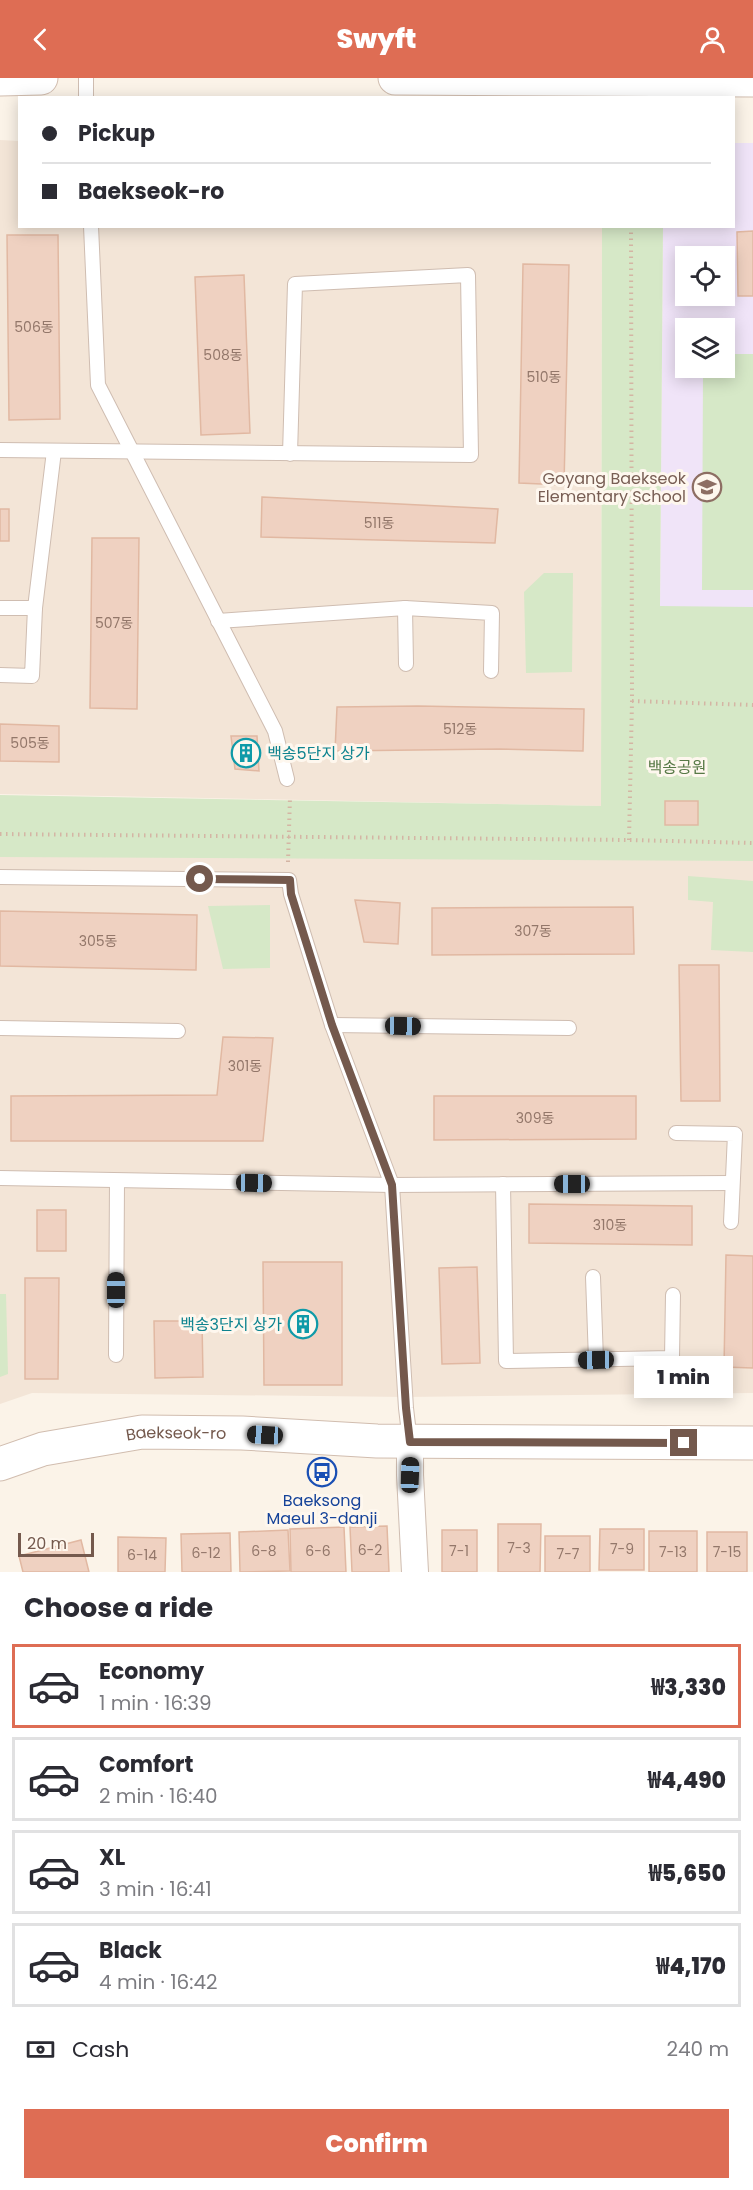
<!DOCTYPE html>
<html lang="en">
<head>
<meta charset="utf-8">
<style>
	body { margin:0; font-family:Poppins,"Noto Sans KR",sans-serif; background:#f7f7f7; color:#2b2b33; height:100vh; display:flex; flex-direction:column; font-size:22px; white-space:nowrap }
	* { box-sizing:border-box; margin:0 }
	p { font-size:20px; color:#7c7c81 }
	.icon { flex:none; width:33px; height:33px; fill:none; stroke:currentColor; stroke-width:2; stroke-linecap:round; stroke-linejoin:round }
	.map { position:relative; height:1494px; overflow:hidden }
	.side { display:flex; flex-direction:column; background:#fff; flex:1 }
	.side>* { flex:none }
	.banner { position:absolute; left:18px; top:18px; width:717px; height:132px; border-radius:0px; box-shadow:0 3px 15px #0003; display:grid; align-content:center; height:132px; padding:0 24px; background:#fff }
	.controls { position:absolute; left:675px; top:168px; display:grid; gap:12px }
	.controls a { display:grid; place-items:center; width:60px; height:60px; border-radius:0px; background:#fff; box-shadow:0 3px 15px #0003; font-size:30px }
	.scale { position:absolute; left:18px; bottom:15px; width:76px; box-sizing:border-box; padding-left:6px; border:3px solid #74594d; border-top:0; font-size:16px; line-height:21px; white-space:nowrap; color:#74594d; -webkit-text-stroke:4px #fef7ee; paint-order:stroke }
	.end { position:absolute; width:27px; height:27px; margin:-14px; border:8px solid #74594d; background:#fff; box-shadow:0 0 0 3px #fff }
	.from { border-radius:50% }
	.bubble { position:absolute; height:42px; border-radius:0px; background:#fff; box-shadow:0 3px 15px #0003; font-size:20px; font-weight:800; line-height:42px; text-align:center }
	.car { position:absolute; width:18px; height:36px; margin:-18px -9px; border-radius:8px; box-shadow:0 0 4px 2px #0007; background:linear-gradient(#222 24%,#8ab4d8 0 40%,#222 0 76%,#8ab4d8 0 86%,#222 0) }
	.banner b { display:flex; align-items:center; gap:21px; height:57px; font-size:22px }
	.banner b+b { border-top:2px solid #e1e1e2 }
	.banner i { width:15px; height:15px; background:#2b2b33 }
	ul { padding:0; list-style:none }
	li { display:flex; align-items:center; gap:18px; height:84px; margin:0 12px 9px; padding:0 12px; border:3px solid #e1e1e2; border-radius:0px }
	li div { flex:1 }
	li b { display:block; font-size:22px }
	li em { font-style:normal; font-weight:800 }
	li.on { border-color:#de6d54 }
	li>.icon { width:54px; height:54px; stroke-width:1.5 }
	h2 { padding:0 24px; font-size:27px; line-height:72px }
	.pay { display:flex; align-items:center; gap:15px; height:66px; padding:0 24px; font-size:22px }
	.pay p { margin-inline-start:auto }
	.cta { display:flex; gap:12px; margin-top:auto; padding:12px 24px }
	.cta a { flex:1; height:69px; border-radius:0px; background:#de6d54; color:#fff; font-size:24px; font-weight:800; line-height:69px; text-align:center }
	header { display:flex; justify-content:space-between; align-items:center; height:78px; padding:0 24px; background:#de6d54; color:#fff; font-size:27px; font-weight:800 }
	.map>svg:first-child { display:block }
	.residential { fill:#f3e5d7 }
	.education { fill:#f0e4f8; fill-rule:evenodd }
	.green { fill:#d6e8c7 }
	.building { fill:#efd1c1; stroke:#e1b8a2; stroke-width:1.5 }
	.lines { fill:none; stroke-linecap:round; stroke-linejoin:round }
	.lane-casing { stroke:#cfbdb1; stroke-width:16 }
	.street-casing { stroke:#cfbdb1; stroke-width:28 }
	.secondary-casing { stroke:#d1bdaf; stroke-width:35 }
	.path { stroke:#d4b5a4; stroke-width:4; stroke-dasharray:1.5 4.5; stroke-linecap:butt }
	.lane { stroke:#fff; stroke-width:14 }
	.street { stroke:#fff; stroke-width:26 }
	.secondary { stroke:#fff; stroke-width:33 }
	.route { stroke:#74594d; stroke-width:8 }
	.labels { text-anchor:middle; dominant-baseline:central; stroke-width:6; stroke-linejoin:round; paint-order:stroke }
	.number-label { font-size:14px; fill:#93776a }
	.education-label { font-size:16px; fill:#785e54; stroke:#fef7ee; text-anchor:end }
	.culture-label { font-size:16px; fill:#0d838f; stroke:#fef7ee; text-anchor:start }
	.park-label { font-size:16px; fill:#577946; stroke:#fef7ee }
	.street-label { font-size:16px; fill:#74594d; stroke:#fef7ee }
	.transit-label { font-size:16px; fill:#164399; stroke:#fef7ee }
</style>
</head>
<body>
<header><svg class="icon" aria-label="back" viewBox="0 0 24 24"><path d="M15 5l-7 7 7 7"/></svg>Swyft<svg class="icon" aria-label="person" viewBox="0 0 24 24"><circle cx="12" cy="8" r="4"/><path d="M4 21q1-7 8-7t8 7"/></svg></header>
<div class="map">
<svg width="753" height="1494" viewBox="0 0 753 1494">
	<rect width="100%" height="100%" fill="#fbf3e8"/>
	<g class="residential">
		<path d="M0 62 19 63 20 148 602 149 601 728 0 716Z"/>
		<path d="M287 776 753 783V1315L406 1319 32 1315 0 1326V777Z"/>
	</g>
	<path class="education" d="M734 65H753V529H660L663 149 734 148ZM686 178H724V218H686ZM686 250H724V290H686Z"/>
	<g class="green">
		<path d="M602 149H663L660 528 753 529V783L0 779V717L601 728Z"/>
		<path d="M725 276H753V512H702L703 290H724Z"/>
		<path d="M544 495H573L572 594 526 595 524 514Z"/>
		<path d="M688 798 753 803V874L711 872 713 824 688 822Z"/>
		<path d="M270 827V890L223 891 208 828Z"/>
		<path d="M0 1216H6L8 1296 0 1299Z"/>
	</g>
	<g class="building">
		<path d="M753 153V218H738L737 154Z"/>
		<path d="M7 157H58L60 341 9 342Z"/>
		<path d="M523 186 569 187 564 407 519 405Z"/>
		<path d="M244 197 250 355 201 357 195 199Z"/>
		<path d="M262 419 498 431 495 465 261 459Z"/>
		<rect x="0" y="431" width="9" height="32"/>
		<path d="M92 460H139L137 631 90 630Z"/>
		<path d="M418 628 584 631 583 673 499 671 335 673 337 629Z"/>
		<path d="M0 646 59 648V684L0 683Z"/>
		<path d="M231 658H257L259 693 235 691Z"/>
		<rect x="665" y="723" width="33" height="24"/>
		<path d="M355 822 400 825 398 866 364 864Z"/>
		<path d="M633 829 634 876 432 877V830Z"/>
		<path d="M0 833 197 837 196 892 0 888Z"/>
		<path d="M679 887H719L720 1023H681Z"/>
		<path d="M223 959 273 960 263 1063H11V1018L217 1017Z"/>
		<path d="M434 1018H636V1061L434 1062Z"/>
		<path d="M529 1126 692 1128V1167L529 1165Z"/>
		<rect x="37" y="1132" width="29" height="41"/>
		<path d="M726 1177 753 1178V1290L724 1289Z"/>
		<path d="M263 1184H342V1307H264Z"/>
		<path d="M477 1189 480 1285 442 1286 439 1190Z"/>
		<path d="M25 1200H59L58 1301H25Z"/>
		<path d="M154 1243H202L203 1299 155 1300Z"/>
		<path d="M498 1446H541L540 1494H498Z"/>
		<path d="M387 1448 389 1494H352L350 1449Z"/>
		<path d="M344 1449 346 1494H291L290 1451Z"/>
		<path d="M600 1451H644V1492H599Z"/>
		<path d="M288 1452 290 1493 240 1494 239 1454Z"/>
		<rect x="442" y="1452" width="35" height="42"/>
		<rect x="649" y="1453" width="48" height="41"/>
		<rect x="707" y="1454" width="40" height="40"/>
		<path d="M230 1455 231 1494H182L181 1456Z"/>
		<rect x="545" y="1458" width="45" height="36"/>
		<path d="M118 1459 166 1460 165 1494H118Z"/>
		<path d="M81 1462 89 1494H23L19 1478Z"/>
	</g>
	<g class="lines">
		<g class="lane-casing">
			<g id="lane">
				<path d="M86 20V0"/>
				<path d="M91 148 98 307 275 653 287 701"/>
				<path d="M0 372 471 377 468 197 295 206 290 376"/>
				<path d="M0 530H35"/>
				<path d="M405 530 406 586"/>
				<path d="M218 543 405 530 492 535 491 593"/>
				<path d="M0 597 32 598 35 530 54 373"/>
				<path d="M0 799 289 802 291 816 332 947 392 1107 406 1330 410 1364"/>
				<path d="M332 947 569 950"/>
				<path d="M0 950 178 953"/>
				<path d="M676 1055 735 1056 731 1144"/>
				<path d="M0 1100 392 1107 732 1105"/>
				<path d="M503 1106 506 1283 672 1280 673 1217"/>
				<path d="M593 1199 596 1282"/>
				<path d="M116 1277 117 1103"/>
			</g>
		</g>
		<g class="street-casing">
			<path id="street" d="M410 1364V1397L415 1494"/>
		</g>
		<g class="secondary-casing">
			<g id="secondary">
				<path d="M395 0 753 2"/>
				<path d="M0 1 41 0"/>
				<path id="s1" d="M0 1386 43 1371 142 1354 242 1355 377 1363 753 1365"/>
			</g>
		</g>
		<g class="path">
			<path d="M632 623 753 627"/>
			<path d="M0 756 629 762 753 765"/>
			<path d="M629 762 632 623 631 148"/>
			<path d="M288 784 290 719"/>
		</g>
		<use href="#lane" class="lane"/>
		<use href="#street" class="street"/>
		<use href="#secondary" class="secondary"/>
	</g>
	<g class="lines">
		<path class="route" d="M200 801 290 802 291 816 332 947 392 1107 406 1330 410 1364 684 1365"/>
	</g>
	<defs>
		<g id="school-ring" transform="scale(1.5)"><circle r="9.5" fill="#fef7ee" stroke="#8d6e63" stroke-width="1.5"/><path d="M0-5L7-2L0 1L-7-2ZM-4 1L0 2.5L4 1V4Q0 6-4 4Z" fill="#8d6e63"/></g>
		<g id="building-ring" transform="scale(1.5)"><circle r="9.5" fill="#fef7ee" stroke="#0f9aa8" stroke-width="1.5"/><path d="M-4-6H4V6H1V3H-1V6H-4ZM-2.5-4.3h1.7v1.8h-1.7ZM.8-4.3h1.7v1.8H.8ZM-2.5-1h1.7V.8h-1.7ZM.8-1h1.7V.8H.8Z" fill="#0f9aa8"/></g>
		<g id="bus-ring" transform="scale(1.5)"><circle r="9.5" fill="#fef7ee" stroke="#1a4fb4" stroke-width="1.5"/><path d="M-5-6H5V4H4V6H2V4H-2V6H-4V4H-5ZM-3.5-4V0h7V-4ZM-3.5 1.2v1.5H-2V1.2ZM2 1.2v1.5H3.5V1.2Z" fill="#1a4fb4"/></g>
	</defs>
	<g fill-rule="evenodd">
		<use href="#school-ring" x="707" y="409"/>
		<use href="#building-ring" x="246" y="675"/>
		<use href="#building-ring" x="303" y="1246"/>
		<use href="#bus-ring" x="322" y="1394"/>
	</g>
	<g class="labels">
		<g class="number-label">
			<text x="34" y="249">506동</text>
			<text x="223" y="277">508동</text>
			<text x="544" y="299">510동</text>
			<text x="379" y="445">511동</text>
			<text x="114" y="545">507동</text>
			<text x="460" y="651">512동</text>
			<text x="30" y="665">505동</text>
			<text x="533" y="853">307동</text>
			<text x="98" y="863">305동</text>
			<text x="245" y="988">301동</text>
			<text x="535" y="1040">309동</text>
			<text x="610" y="1147">310동</text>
			<text x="519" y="1470">7-3</text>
			<text x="622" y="1471">7-9</text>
			<text x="370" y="1472">6-2</text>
			<text x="264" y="1473">6-8</text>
			<text x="318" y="1473">6-6</text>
			<text x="459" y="1473">7-1</text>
			<text x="673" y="1474">7-13</text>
			<text x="727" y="1474">7-15</text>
			<text x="206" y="1475">6-12</text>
			<text x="568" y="1476">7-7</text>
			<text x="142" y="1477">6-14</text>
		</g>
		<g class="education-label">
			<text x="686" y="400">Goyang Baekseok<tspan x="686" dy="18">Elementary School</tspan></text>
		</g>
		<g class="culture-label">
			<text x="267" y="675">백송5단지 상가</text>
			<text x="282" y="1246" text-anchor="end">백송3단지 상가</text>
		</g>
		<g class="park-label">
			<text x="677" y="689">백송공원</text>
		</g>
		<g class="street-label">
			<text stroke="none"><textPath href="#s1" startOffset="180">Baekseok-ro</textPath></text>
		</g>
		<g class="transit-label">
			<text x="322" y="1422">Baeksong<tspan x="322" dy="18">Maeul 3-danji</tspan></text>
		</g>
	</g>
</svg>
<div class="controls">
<a><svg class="icon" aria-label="locate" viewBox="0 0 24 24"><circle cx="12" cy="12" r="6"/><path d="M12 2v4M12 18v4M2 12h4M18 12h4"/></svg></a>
<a><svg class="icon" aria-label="layers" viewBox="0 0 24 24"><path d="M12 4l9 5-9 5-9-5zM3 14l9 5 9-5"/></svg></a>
</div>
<div class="scale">20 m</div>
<i class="end from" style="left:200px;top:801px"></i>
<i class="end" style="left:684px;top:1365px"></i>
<div class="bubble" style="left:634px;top:1278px;width:99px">1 min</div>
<i class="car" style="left:403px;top:948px;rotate:91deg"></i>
<i class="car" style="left:254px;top:1105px;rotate:91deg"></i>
<i class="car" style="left:572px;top:1106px;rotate:270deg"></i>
<i class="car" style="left:116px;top:1212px;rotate:0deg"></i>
<i class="car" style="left:596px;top:1282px;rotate:269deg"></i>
<i class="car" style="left:265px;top:1357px;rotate:273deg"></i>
<i class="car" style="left:410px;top:1397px;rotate:2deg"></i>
<div class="banner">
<b><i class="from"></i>Pickup</b>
<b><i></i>Baekseok-ro</b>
</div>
</div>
<section class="side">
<h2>Choose a ride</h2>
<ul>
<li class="on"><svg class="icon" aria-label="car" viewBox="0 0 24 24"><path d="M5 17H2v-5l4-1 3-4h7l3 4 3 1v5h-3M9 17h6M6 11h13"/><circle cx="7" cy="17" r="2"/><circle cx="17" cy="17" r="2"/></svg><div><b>Economy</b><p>1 min · 16:39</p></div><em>₩3,330</em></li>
<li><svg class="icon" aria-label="car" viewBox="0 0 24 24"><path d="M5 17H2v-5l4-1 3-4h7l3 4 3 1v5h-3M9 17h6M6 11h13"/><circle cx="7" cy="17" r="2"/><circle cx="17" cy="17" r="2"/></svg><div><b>Comfort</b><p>2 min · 16:40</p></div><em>₩4,490</em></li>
<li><svg class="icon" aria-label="car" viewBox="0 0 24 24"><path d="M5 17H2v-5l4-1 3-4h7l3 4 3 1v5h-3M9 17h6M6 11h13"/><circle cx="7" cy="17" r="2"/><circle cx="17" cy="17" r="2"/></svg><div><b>XL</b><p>3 min · 16:41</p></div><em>₩5,650</em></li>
<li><svg class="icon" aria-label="car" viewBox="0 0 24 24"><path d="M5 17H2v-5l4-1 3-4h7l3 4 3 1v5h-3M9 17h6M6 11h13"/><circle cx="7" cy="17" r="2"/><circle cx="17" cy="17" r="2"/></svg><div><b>Black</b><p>4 min · 16:42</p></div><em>₩4,170</em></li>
</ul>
<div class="pay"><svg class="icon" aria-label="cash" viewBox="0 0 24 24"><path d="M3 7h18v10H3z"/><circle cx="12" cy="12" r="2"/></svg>Cash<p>240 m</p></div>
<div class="cta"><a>Confirm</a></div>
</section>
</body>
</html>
